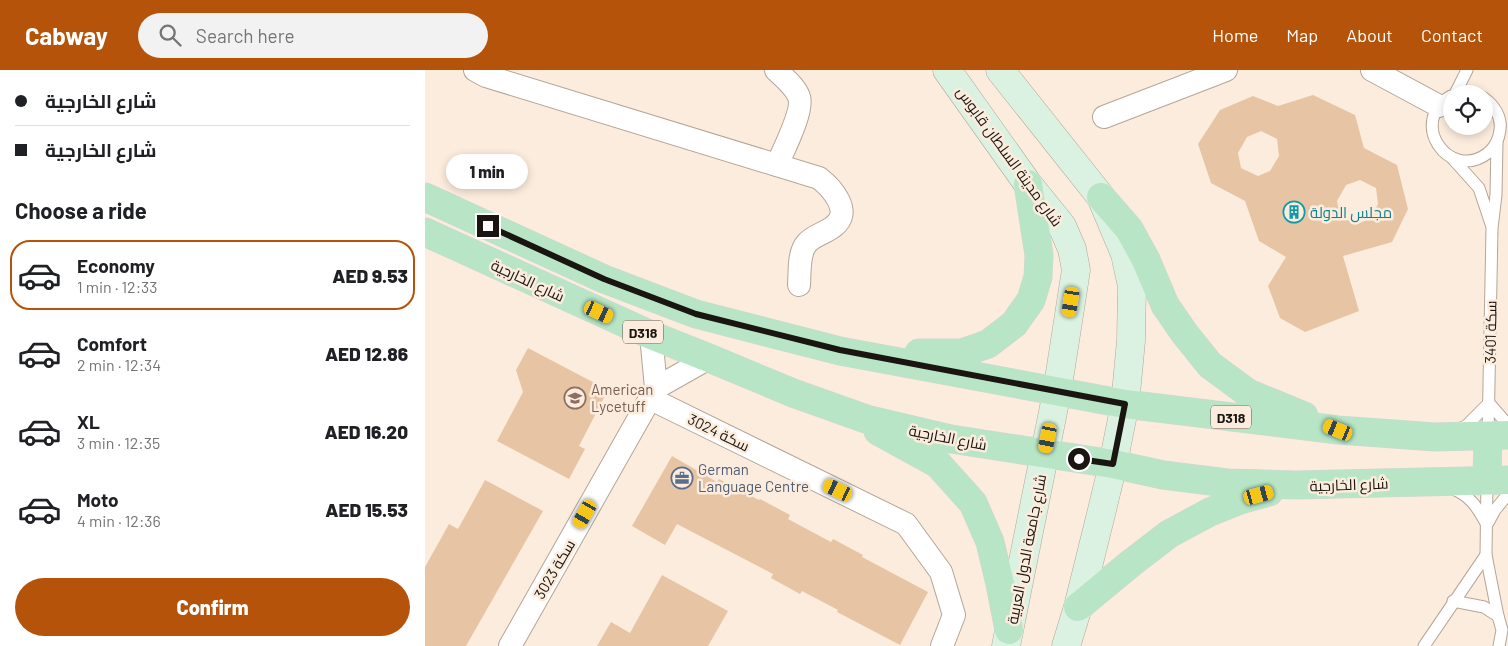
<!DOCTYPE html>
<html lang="en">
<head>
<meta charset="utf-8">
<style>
	body { margin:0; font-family:Barlow,Cairo,sans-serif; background:#f2f2f2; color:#202124; height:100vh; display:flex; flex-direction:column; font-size:19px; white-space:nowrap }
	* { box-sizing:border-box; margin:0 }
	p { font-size:16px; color:#757577 }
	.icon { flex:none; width:28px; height:28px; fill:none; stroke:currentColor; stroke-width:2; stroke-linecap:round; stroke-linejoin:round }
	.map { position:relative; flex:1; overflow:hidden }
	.panel { display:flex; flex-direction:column; background:#fff; width:425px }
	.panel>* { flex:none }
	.guide { display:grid; align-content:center; height:110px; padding:0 15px; background:#fff }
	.fabs { position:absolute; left:1018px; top:15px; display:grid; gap:10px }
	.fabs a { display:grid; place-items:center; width:50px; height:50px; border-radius:50%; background:#fff; box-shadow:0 2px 8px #0003; font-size:25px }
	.end { position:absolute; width:22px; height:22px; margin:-11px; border:6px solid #1a1510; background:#fff; box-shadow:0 0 0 2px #fff }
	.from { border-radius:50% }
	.bubble { position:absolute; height:35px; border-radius:18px; background:#fff; box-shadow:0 2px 8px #0003; font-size:16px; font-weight:800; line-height:35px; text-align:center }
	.car { position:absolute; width:15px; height:30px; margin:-15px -8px; border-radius:6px; box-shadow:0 0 4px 1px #0007; background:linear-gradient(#f5c518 24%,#345 0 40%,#f5c518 0 76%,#345 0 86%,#f5c518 0) }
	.guide b { display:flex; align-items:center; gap:18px; height:48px; font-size:19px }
	.guide b+b { border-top:1px solid #e0e0e0 }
	.guide i { width:12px; height:12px; background:#202124 }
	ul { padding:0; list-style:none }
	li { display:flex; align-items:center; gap:15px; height:70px; margin:0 10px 8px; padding:0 5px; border:2px solid transparent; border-radius:20px }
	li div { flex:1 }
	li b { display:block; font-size:19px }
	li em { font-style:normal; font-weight:800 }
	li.on { border-color:#b45309 }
	li>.icon { width:45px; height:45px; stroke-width:1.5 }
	h2 { padding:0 15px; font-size:22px; line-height:60px }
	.action { display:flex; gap:10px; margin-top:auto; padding:10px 15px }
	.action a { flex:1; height:58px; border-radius:30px; background:#b45309; color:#fff; font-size:20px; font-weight:800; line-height:58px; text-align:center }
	header { display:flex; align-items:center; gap:30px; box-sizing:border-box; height:70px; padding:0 25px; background:#b45309; color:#fff }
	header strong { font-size:24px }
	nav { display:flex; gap:28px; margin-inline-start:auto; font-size:18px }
	.search { width:350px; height:45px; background:#f2f2f2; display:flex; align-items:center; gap:12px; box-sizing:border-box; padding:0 18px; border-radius:28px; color:#757577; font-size:19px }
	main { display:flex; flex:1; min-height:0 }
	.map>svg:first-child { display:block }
	.building { fill:#e7c5a4; fill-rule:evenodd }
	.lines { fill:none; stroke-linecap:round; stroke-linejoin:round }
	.service-casing { stroke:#b4a698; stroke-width:13 }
	.minor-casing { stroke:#b4a698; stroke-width:24 }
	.secondary-casing { stroke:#b4a698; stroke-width:29 }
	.primary-casing { stroke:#d6d5d4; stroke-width:29 }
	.service { stroke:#fff; stroke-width:11 }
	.minor { stroke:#fff; stroke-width:22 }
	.secondary { stroke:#dbf2e2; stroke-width:28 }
	.primary { stroke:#b7e5c6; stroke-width:28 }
	.route { stroke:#1a1510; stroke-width:6 }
	.labels { text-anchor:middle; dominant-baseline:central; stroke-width:5; stroke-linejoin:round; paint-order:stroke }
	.shield { fill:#fbecdd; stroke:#5e564e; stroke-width:1 }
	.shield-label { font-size:14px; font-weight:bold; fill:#1a1510 }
	.street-label { font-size:15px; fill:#1a1510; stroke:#fbecdd }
	.culture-label { font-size:15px; fill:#0d838f; stroke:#fbecdd; text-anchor:start }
	.education-label { font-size:15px; fill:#785e54; stroke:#fbecdd; text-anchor:start }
	.service-label { font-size:15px; fill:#4e5e75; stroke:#fbecdd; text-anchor:start }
</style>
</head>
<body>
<header>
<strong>Cabway</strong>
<div class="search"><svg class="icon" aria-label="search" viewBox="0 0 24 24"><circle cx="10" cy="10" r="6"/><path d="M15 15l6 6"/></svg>Search here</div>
<nav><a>Home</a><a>Map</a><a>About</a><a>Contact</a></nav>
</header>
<main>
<section class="panel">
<div class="guide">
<b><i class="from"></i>شارع الخارجية</b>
<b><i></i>شارع الخارجية</b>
</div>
<h2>Choose a ride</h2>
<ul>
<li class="on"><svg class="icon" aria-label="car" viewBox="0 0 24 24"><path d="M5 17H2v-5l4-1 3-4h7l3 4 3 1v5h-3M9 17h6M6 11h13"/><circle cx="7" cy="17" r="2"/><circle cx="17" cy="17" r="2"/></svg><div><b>Economy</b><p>1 min · 12:33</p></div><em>AED 9.53</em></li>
<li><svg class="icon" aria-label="car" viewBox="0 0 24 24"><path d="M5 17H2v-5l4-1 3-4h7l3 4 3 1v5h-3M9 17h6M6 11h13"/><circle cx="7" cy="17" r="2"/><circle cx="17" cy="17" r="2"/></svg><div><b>Comfort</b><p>2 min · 12:34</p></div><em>AED 12.86</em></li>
<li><svg class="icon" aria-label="car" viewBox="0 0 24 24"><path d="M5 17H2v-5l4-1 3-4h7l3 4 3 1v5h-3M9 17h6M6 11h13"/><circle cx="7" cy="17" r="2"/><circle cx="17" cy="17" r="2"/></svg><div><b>XL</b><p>3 min · 12:35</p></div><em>AED 16.20</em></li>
<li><svg class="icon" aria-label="car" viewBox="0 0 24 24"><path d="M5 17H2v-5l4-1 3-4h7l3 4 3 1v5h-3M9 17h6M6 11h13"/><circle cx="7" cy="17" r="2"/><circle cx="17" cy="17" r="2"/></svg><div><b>Moto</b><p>4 min · 12:36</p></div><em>AED 15.53</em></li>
</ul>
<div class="action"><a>Confirm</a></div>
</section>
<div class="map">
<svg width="1083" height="576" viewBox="0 0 1083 576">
	<rect width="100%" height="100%" fill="#fbecdd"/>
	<g class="building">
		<path d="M888 25 930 45 939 78 972 95 983 139 967 172 918 186 934 241 880 262 855 248 843 216 861 187 834 171 820 131 786 113 773 74 795 40 828 26 853 36ZM836 61 852 69 854 86 845 101 833 106 816 98 813 83 822 67ZM935 110 951 118 953 134 945 149 932 154 915 146 912 131 921 115Z"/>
		<path d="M103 278 183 320 154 376 160 379 144 409 72 371 98 322 91 300Z"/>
		<path d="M247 386 292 412 294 409 334 430 335 429 365 445 363 449 406 472 408 469 438 485 437 487 503 522 475 575 412 542 413 540 377 521 375 524 346 508 348 504 252 454 240 475 207 456Z"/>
		<path d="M60 410 118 441 41 576H0V497L24 454 33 459Z"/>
		<path d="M237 505 303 541 283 576H172L186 552 205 563Z"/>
	</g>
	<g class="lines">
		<g class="service-casing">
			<g id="service">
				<path d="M1030 24 1042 0"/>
				<path d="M1034 24H1049"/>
				<path d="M1026 26C982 51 1024 113 1063 83 1070 77 1074 69 1075 60 1077 47 1069 35 1059 28"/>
				<path d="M1027 88 1054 118 1066 154"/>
				<path d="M1033 359 1041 356 1064 333 1083 355"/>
				<path d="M1063 366 1067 158 1071 125 1072 72"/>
				<path d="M1062 410 1061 485 1073 546"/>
				<path d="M1026 418C1045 426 1051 435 1061 453"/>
				<path d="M1063 453 1070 440 1083 424"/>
				<path d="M1028 531 1059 537 1073 546 1077 560 1074 576"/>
				<path d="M999 576 1061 485"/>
			</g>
		</g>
		<g class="minor-casing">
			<g id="minor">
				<path d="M50 0 61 6 394 108C407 118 428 142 409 156 401 163 389 165 382 173 373 183 375 202 374 215"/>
				<path d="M351 0C359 8 370 16 374 27 379 40 358 81 352 95"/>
				<path d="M947 0 1014 36"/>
				<path d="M679 47 801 0"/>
				<path d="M231 318 284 288"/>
				<path d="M226 329 481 454 516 502 529 545 517 576"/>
				<path d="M85 576 231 318 226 265"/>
			</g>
		</g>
		<g class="secondary-casing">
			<g id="secondary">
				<path d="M522 0 603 114 637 156 647 179 651 200 632 322 581 576"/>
				<path d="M575 0 676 127 700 184 707 216 706 271 700 334 688 394 677 440 653 537 641 576"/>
			</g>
		</g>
		<g class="primary-casing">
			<g id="primary">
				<path d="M0 127 179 209 271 244 415 281 700 334 913 360 1010 367 1083 365"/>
				<path d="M676 127 704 159 721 190 740 235 760 264 785 295 823 323 879 346"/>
				<path d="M0 162 226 265 284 288 368 323 441 349 526 369 688 394 738 405 802 413 871 415 1083 410"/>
				<path d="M494 283H537L563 274 589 254 606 230 613 207 614 185 603 114"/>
				<path d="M453 361 513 394 548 433 565 472 575 514 584 560"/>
				<path d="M1062 410 1063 366"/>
				<path d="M653 537 705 494 744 464 785 442 815 430 844 422"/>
			</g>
		</g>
		<use href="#service" class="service"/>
		<use href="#minor" class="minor"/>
		<use href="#secondary" class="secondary"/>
		<use href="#primary" class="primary"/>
	</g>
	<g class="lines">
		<path class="route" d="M63 156 179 209 271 244 415 280 700 334 688 394 654 389"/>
	</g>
	<defs>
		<g id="building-ring" transform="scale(1.125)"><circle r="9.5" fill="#fbecdd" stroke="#0f9aa8" stroke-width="1.5"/><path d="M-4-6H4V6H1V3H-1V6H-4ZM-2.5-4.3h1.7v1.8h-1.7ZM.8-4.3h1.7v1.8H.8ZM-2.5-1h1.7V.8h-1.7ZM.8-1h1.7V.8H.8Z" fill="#0f9aa8"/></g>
		<g id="school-ring" transform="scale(1.125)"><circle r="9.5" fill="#fbecdd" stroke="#8d6e63" stroke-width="1.5"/><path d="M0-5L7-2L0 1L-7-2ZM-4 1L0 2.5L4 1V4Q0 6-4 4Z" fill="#8d6e63"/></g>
		<g id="office-ring" transform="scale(1.125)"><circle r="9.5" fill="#fbecdd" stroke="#5c6f8a" stroke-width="1.5"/><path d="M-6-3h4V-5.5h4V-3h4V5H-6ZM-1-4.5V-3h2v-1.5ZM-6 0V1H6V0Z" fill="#5c6f8a"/></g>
	</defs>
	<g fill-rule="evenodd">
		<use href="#building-ring" x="869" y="142"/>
		<use href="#school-ring" x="150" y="328"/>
		<use href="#office-ring" x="257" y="408"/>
	</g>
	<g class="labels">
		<g class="shield">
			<rect x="198" y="250.5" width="40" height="23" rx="4"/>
			<rect x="786" y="335.5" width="40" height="23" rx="4"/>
		</g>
		<g class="shield-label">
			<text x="218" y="262">D318</text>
			<text x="806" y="347">D318</text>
		</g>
		<g class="street-label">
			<text transform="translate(585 86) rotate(54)">شارع مدينة السلطان قابوس</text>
			<text transform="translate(103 210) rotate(25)">شارع الخارجية</text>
			<text transform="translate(1065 262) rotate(-89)">سكة 3401</text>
			<text transform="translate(294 362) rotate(26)">سكة 3024</text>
			<text transform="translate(523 367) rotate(11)">شارع الخارجية</text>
			<text transform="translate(924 414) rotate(-2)">شارع الخارجية</text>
			<text transform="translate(601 479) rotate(-79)">شارع جامعة الدول العربية</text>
			<text transform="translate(129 499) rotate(-60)">سكة 3023</text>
		</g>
		<g class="culture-label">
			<text x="885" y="142">مجلس الدولة</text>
		</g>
		<g class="education-label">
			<text x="166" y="319">American<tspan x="166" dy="17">Lycetuff</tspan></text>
		</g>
		<g class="service-label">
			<text x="273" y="399">German<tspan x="273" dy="17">Language Centre</tspan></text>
		</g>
	</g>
</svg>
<div class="fabs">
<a><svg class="icon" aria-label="locate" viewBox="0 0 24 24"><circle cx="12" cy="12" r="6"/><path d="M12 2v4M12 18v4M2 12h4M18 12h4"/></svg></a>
</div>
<i class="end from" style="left:654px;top:389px"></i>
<i class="end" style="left:63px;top:156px"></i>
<div class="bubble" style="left:21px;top:84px;width:82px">1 min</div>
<i class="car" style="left:646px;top:232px;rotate:189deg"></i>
<i class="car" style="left:174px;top:242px;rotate:115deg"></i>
<i class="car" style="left:913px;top:360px;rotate:292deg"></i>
<i class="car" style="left:623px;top:368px;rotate:191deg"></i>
<i class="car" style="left:413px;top:420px;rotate:296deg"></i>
<i class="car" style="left:834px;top:425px;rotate:75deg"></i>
<i class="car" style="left:160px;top:444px;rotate:210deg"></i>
</div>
</main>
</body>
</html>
